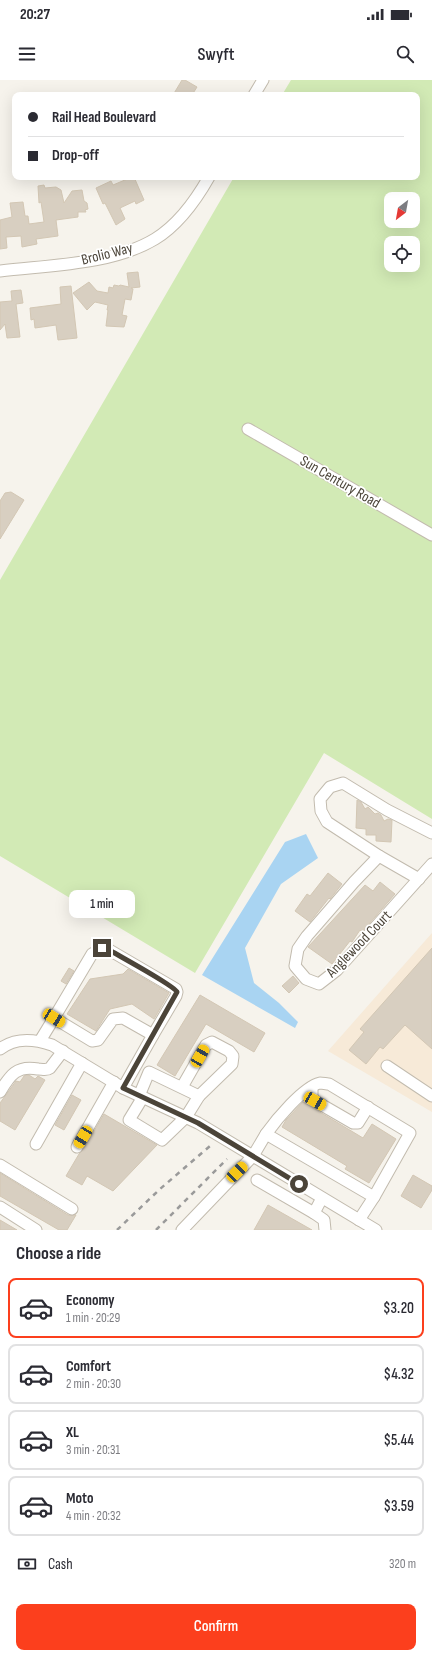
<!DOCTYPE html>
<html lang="en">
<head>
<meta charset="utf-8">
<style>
	body { margin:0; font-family:"Sofia Sans Condensed",sans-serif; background:#f2f2f3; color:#2b2b33; height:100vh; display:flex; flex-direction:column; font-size:15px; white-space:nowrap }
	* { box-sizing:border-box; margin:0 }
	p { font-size:13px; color:#7c7c81 }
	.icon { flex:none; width:22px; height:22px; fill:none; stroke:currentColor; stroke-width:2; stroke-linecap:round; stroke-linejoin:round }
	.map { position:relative; height:1150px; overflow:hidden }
	.side { display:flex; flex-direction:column; background:#fff; flex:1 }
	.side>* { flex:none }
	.hud { position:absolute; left:12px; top:12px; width:408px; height:88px; border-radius:8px; box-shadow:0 4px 16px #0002; display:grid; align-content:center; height:88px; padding:0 16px; background:#fff }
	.needle { width:26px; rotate:211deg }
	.controls { position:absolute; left:384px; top:112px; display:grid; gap:8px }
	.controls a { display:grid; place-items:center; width:36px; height:36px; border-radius:8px; background:#fff; box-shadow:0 4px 16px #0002; font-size:20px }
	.end { position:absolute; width:18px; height:18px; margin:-9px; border:5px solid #4b4439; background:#fff; box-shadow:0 0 0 2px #fff }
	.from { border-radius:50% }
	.bubble { position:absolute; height:28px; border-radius:8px; background:#fff; box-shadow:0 4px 16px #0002; font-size:13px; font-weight:600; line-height:28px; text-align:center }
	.car { position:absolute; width:12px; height:24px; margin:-12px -6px; border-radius:5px; box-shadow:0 0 3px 1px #0007; background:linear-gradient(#f5c518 24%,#345 0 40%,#f5c518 0 76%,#345 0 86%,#f5c518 0) }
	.hud b { display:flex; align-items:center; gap:14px; height:38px; font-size:15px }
	.hud b+b { border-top:1px solid #e1e1e2 }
	.hud i { width:10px; height:10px; background:#2b2b33 }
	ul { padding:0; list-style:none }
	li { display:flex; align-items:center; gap:12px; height:60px; margin:0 8px 6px; padding:0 8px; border:2px solid #e1e1e2; border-radius:8px }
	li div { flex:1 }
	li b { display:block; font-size:15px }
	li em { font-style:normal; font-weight:600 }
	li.current { border-color:#fc3f1d }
	li>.icon { width:36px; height:36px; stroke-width:1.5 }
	h2 { padding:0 16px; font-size:18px; line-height:48px }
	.pay { display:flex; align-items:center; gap:10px; height:44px; padding:0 16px; font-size:15px }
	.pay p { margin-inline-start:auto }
	.action { display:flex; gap:8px; margin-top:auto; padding:8px 16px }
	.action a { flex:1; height:46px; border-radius:8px; background:#fc3f1d; color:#fff; font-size:16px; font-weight:600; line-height:46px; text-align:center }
	.status { display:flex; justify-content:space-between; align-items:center; height:28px; padding:0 20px; background:#fff; direction:ltr }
	.status svg { height:11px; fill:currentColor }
	header { display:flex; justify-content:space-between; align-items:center; height:52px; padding:0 16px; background:#fff; font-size:18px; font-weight:600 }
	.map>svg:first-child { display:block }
	.commercial { fill:#f7ead8 }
	.green { fill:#d2eab5; fill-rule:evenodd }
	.water { fill:#a9d4f2 }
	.building { fill:#d8cfc1; stroke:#d3c7b4 }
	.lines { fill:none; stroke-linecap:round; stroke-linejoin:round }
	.minor-casing { stroke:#c2bbae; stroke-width:13 }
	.minor { stroke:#fff; stroke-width:11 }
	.rail { stroke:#9a9a9a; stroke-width:2.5; stroke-dasharray:5 5; stroke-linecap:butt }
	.route { stroke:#4b4439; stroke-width:5 }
	.labels { text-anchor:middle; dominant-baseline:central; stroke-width:3.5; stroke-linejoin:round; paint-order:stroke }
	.street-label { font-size:15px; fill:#4b4439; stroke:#fff }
</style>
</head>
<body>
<div class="status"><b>20:27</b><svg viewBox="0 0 49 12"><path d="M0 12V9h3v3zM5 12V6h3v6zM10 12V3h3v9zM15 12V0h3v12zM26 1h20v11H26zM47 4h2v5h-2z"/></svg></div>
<header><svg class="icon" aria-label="menu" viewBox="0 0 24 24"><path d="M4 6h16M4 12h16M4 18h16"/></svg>Swyft<svg class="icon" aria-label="search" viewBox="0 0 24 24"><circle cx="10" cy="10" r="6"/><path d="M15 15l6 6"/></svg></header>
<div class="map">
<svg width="432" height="1150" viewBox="0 0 432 1150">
	<rect width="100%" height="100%" fill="#f6f3ec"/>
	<path class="commercial" d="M432 853V1032L328 971Z"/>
	<path class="green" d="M291 0H432V739L324 673 195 893 0 776V500L234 97H417V15H282ZM391 119H413V141H391ZM391 163H413V185H391Z"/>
	<path class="water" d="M306 754 318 778 281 804 245 868 254 903 279 923 298 942 295 948 202 895 285 762Z"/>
	<g class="building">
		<path d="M182 0H185L197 7 192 15H173Z"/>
		<path d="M132 97H134L144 120 136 124 135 121 120 128 125 139 116 145 105 123 103 124 96 108 111 101 113 105Z"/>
		<path d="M44 105 45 108 56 107 61 110 64 123 72 111 82 110 84 121 87 123 88 129 85 130 86 132H78V137L56 140 58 156 36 159 37 164 22 167 21 156 6 157 7 168 0 169V140L12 137 10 123 23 122 25 136H28L29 144 44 142 41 122 39 123 38 106Z"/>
		<path d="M138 192 140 207 131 208 133 209 131 220 125 219 122 235 127 236 124 247 106 246 108 230H107L108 225 95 222 87 230 73 213 89 202 97 211 108 213 109 207 113 208 114 205 119 206 120 205 129 207 127 193Z"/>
		<path d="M71 206 77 258 58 260 56 245 35 248 34 239 31 240 30 228 61 224 60 207Z"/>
		<path d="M21 210 23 223 16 224 20 257 7 258 5 244 0 250V222L12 221 11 211Z"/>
		<path d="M11 412 24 420 0 459V421L5 413Z"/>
		<path d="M357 720 361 722 365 729 368 727 375 734 378 733 381 735 384 741 388 739 392 740 391 762 376 761V755H366V749L356 748Z"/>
		<path d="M328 793 342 804 330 819 329 818 310 842 295 831 307 814 310 816Z"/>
		<path d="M380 802 395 814 362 852 360 850 352 862 350 861 332 884 308 867 365 805 373 811Z"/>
		<path d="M432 868V969L405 945 383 969 380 967 366 984 349 970 364 952 360 949Z"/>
		<path d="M69 888 74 891 66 904 61 901Z"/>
		<path d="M128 889 169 913 154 939 132 924 110 929 96 951 67 934 90 899 123 894Z"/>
		<path d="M293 896 299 903 289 913 282 906Z"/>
		<path d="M200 915 265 953 254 972 206 944 175 996 157 985Z"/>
		<path d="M26 995H29L35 999 38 996 45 1000 15 1050 0 1041V1023L16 1001 20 1002 24 996Z"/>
		<path d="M72 1015 81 1020 64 1050 55 1045Z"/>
		<path d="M303 1022 363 1058 372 1044 396 1059 369 1103 345 1089 347 1086 282 1047 286 1040Z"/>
		<path d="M104 1034 157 1065 113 1111 87 1096 82 1105 66 1096 79 1074 83 1070Z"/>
		<path d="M0 1093 68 1135H76L67 1150H59L0 1116Z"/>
		<path d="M413 1095 432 1106V1110L421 1128 401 1116Z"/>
		<path d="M268 1125 312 1150H254Z"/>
		<path d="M0 1140 17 1150H0Z"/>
	</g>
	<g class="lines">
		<g class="minor-casing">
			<g id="minor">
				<path d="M254 15 263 0"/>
				<path d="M0 191C49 185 112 185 155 159 178 145 196 120 209 97"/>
				<path d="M248 349 432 455"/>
				<path d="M379 776 354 802 307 856 298 869 295 886 306 899 319 904 337 890 432 784"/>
				<path d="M419 799 379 776 327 742 321 731 320 719 330 707 343 703 387 730 432 753"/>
				<path d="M54 938 92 874 102 868 111 871 176 909 177 912 176 916 153 955"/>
				<path d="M40 961 54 938 92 961 98 960 113 939 123 938 153 955 123 1008"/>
				<path d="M0 969C16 957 34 959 52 965L123 1008 198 1043 376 1150"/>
				<path d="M387 986 432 1016"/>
				<path d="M182 1007 206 965 212 962 229 971 233 976 232 984 199 1016"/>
				<path d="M312 1007V1018L315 1021 353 1043H358L368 1027"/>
				<path d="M0 1012C10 995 17 985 38 989 43 989 46 991 50 988L63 971"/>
				<path d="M139 1016 149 992 199 1016 186 1037 162 1060 129 1040 143 1017"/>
				<path d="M266 1054C276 1040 303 1007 320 1003 323 1003 326 1004 329 1004L410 1053 374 1117"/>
				<path d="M36 1064 82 983"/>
				<path d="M77 1067 114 1002"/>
				<path d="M0 1085 72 1129"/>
				<path d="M257 1100 314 1133 322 1118"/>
				<path d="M0 1127 36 1150"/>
				<path d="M314 1133 324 1140 325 1150"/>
				<path d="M182 1150 253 1076 266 1054 374 1117 359 1140"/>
			</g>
		</g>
		<use href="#minor" class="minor"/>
		<g class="rail">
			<path d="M117 1150 160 1109 210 1066"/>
			<path d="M156 1150 227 1079"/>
		</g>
	</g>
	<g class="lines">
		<path class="route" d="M102 868 111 871C121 877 175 906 177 912L123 1008 198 1043 299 1104"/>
	</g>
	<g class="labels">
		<g class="street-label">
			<text transform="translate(107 174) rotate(-14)">Brolio Way</text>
			<text transform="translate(340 402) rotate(30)">Sun Century Road</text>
			<text transform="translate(359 864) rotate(-46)">Anglewood Court</text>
		</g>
	</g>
</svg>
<div class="controls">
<a><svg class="needle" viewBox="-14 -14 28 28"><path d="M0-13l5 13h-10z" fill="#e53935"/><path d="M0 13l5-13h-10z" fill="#7c7c81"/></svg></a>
<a><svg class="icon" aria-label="locate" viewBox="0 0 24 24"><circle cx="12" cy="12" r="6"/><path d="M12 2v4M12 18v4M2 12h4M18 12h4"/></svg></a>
</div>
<i class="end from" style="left:299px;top:1104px"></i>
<i class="end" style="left:102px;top:868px"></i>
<div class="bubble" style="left:69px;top:810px;width:66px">1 min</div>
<i class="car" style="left:54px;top:938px;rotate:122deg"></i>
<i class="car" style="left:200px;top:976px;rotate:30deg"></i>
<i class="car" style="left:315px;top:1021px;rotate:120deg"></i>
<i class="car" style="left:83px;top:1057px;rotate:211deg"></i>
<i class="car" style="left:237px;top:1092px;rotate:46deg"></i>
<div class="hud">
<b><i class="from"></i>Rail Head Boulevard</b>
<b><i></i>Drop-off</b>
</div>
</div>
<section class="side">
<h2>Choose a ride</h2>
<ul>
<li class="current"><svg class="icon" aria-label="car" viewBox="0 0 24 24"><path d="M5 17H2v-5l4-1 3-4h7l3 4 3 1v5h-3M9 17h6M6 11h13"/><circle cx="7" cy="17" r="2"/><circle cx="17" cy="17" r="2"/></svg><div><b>Economy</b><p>1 min · 20:29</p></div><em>$3.20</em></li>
<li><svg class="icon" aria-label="car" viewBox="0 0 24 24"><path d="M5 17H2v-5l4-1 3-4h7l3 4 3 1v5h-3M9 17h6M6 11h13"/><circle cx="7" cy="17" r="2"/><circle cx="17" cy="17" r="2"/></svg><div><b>Comfort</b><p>2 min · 20:30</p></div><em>$4.32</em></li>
<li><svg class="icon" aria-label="car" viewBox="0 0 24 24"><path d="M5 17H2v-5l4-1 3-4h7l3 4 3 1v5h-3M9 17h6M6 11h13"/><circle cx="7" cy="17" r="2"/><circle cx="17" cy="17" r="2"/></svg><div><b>XL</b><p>3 min · 20:31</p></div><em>$5.44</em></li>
<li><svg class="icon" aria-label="car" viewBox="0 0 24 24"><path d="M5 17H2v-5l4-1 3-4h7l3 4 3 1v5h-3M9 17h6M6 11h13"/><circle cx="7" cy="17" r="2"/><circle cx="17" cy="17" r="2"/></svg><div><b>Moto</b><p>4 min · 20:32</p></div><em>$3.59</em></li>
</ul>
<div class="pay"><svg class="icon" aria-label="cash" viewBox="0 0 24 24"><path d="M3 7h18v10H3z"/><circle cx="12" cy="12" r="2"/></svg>Cash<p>320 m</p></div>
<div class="action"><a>Confirm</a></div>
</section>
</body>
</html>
